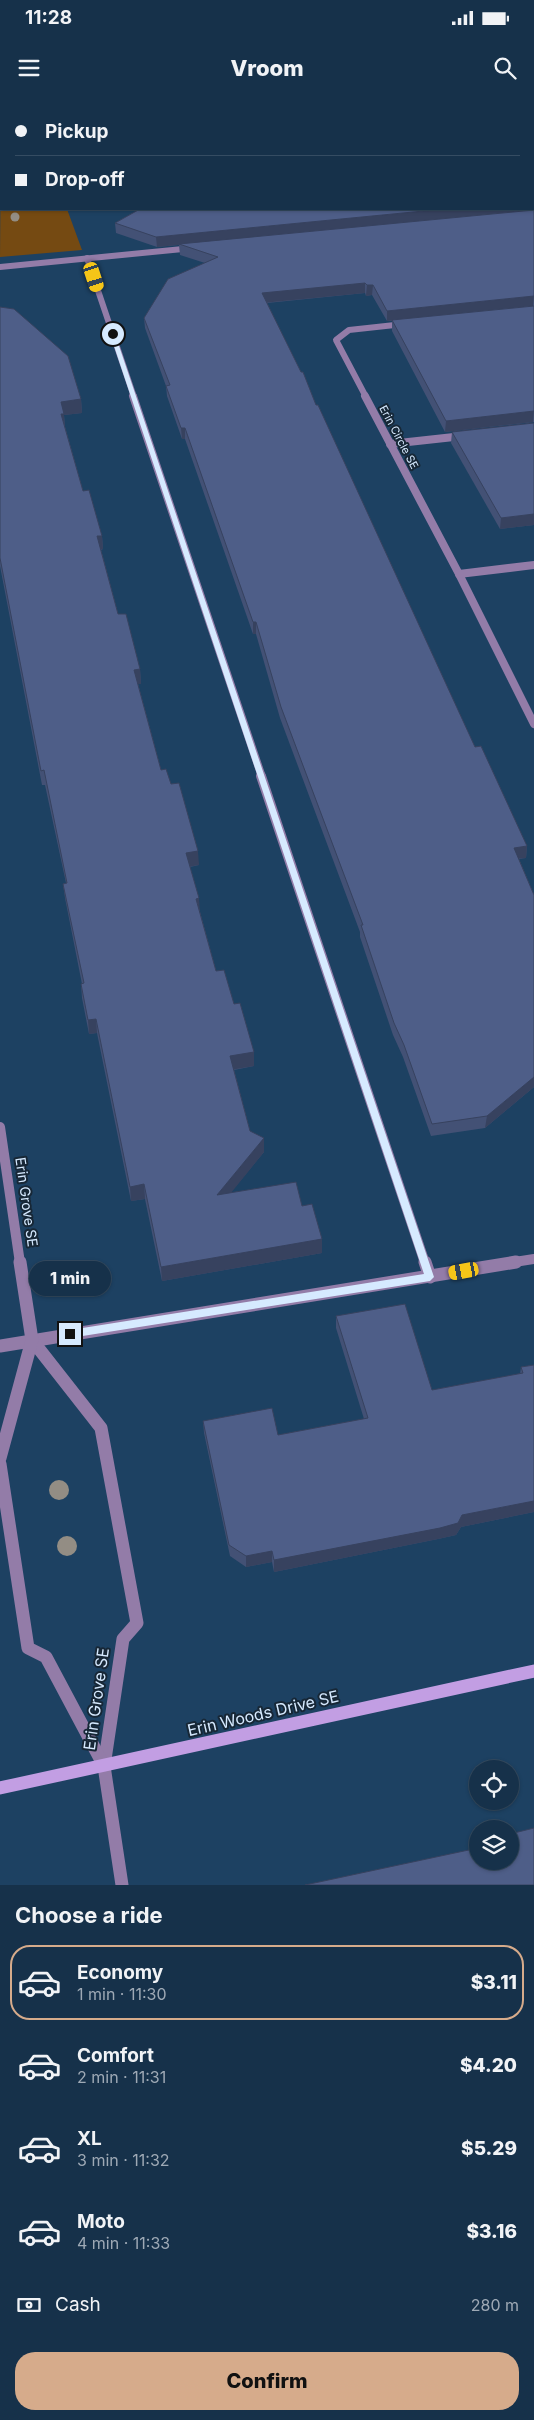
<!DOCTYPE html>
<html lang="en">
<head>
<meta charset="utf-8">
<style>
	body { margin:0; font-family:Inter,sans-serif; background:#233d54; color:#f1f3f6; height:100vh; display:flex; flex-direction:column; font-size:19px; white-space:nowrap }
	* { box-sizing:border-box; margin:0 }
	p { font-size:16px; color:#9ea9b5 }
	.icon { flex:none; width:28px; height:28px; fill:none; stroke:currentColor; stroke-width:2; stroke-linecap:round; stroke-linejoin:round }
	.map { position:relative; height:1785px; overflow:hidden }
	.details { display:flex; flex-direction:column; background:#16314a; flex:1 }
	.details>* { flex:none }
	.guide { position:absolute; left:0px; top:0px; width:535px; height:110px; box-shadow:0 1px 4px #0004,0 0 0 1px #354c62; display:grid; align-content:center; height:110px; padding:0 15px; background:#16314a }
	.buttons { position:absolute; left:469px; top:1660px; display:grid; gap:10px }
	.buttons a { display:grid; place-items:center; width:50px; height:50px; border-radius:50%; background:#16314a; box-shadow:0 1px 4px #0004,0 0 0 1px #354c62; font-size:25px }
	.end { position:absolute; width:22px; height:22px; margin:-11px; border:6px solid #d6eaff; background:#111; box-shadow:0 0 0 2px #111 }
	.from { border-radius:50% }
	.bubble { position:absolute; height:35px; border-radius:18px; background:#16314a; box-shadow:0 1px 4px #0004,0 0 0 1px #354c62; font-size:16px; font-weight:800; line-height:35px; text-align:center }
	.car { position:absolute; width:15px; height:30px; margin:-15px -8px; border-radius:6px; box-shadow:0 0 4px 1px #0007; background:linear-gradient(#f5c518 24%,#345 0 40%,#f5c518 0 76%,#345 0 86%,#f5c518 0) }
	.guide b { display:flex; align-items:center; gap:18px; height:48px; font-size:19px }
	.guide b+b { border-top:1px solid #354c62 }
	.guide i { width:12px; height:12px; background:#f1f3f6 }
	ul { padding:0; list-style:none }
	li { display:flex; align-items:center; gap:15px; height:75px; margin:0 10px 8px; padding:0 5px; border:2px solid transparent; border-radius:20px }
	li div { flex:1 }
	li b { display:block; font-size:19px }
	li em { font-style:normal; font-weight:800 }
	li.on { border-color:#d6ab8b }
	li>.icon { width:45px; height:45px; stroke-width:1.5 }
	h2 { padding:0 15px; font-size:22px; line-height:60px }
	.pay { display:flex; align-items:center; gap:12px; height:55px; padding:0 15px; font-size:19px }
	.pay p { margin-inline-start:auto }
	.action { display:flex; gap:10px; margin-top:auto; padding:10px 15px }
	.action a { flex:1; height:58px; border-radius:20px; background:#d6ab8b; color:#111; font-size:20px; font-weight:800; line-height:58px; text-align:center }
	.status { display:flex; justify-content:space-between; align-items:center; height:35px; padding:0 25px; background:#16314a; direction:ltr }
	.status svg { height:14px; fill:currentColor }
	header { display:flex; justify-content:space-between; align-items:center; height:65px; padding:0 15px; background:#16314a; font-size:22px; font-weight:800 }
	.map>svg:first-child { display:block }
	.green { fill:#754a12 }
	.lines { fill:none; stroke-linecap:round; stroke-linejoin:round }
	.lane-far3 { stroke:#937ca8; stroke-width:6 }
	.lane-far2 { stroke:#937ca8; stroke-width:8 }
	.lane-far1 { stroke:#937ca8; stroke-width:10 }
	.lane { stroke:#937ca8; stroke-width:13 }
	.street-far3 { stroke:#937ca8; stroke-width:6 }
	.street-far2 { stroke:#937ca8; stroke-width:8 }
	.street-far1 { stroke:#937ca8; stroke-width:10 }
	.street { stroke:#937ca8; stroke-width:13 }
	.secondary { stroke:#c29ee3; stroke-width:13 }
	.tree { fill:#938d84 }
	.wall { fill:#435175 }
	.shaded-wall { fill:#37425f }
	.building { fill:#4e5e88; stroke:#37425f }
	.route { fill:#d6eaff }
	.labels { text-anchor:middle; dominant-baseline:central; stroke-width:4; stroke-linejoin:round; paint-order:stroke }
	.far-street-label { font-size:11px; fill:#d6eaff; stroke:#172736 }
	.street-label { font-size:14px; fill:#d6eaff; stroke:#172736 }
	.near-street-label { font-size:16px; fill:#d6eaff; stroke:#172736 }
</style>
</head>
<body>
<div class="status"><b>11:28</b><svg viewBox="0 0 49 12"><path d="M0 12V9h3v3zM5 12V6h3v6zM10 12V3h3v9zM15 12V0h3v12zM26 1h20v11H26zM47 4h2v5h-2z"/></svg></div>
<header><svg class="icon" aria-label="menu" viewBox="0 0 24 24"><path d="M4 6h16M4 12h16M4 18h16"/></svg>Vroom<svg class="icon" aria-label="search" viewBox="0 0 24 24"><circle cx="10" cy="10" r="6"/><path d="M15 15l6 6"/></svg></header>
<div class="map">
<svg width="534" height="1785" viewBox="0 0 534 1785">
	<rect width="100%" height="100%" fill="#1d4162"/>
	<path class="green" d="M1 24V109H67L82 150 0 157Z"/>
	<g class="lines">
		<g class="lane-far3">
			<path d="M87 158 134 297"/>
			<path d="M0 167 193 148"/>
		</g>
		<g class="lane-far2">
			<path d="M133 296 262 677"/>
			<path d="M390 344 463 336"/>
		</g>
		<g class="lane-far1">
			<path d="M261 676 425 1163"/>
			<path d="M508 1163 534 1159"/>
		</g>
		<g class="lane">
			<path d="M425 1162 430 1177"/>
			<path d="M0 1246 516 1162"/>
		</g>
		<path class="street-far3" d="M366 297 336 240 349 230 404 224"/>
		<g class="street-far2">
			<path d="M365 296 459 474 534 624"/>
			<path d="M459 474 534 465"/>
		</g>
		<path class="street-far1" d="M0 1027 20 1163"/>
		<g class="street">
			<path d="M32 1240 101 1328 137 1523 123 1539 104 1666 122 1785"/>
			<path d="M0 1358 32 1240 20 1162"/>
			<path d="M0 1364 28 1548 46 1557 104 1666"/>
		</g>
		<path class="secondary" d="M0 1688 534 1571"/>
	</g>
	<g class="tree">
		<circle cx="15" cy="117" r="4.5"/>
		<circle cx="59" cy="1390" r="10"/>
		<circle cx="67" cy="1446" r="10"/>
	</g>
	<g class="wall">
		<path d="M534 0V322L445 332 392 231V221H387L372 195 366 196 365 193 267 203 475 647 527 746 526 758 519 759 534 795V987L485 1028 431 1036 403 957 393 935 360 837V832L280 618 256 534H253L185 339H182L167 296 166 286 145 228 144 218 205 163 180 155 179 145 157 147 116 133 115 123 140 109H534Z"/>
		<path d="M0 207 81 299 82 313 64 315 65 327 83 391 102 436 103 449 101 450 118 514 140 569 141 584H138L161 670 171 684 199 765 190 767 200 812 216 871 234 904 254 952V966L234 970 250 1031 264 1052 231 1092 302 1106 322 1153 162 1181 145 1099 131 1101 97 933 89 934 82 898 81 884H82L65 798 63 784 66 783 45 685H42L0 466Z"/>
		<path d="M534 323V425L500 429 451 343 452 332Z"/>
		<path d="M336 1216 432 1290 520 1274 521 1267 534 1265V1412L461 1427 456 1435 438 1439 274 1472 272 1462 246 1467 230 1456 204 1333 203 1321 278 1335 364 1319 336 1228Z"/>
	</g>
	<g class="shaded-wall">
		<path d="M444 109H534V110L157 147 156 137Z"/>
		<path d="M365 183V193L262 203V193Z"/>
		<path d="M367 185H373L372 195 366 196Z"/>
		<path d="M534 196 533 206 387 221V211Z"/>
		<path d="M81 299 82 313 64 315 65 327 61 314V302Z"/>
		<path d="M534 311 533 322 445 332 446 321Z"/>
		<path d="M181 328H185V339H182Z"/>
		<path d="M534 414V425L500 429 501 418Z"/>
		<path d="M97 436H102L103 449 98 450Z"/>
		<rect x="253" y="522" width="3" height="12"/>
		<path d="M140 569 141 584H135L134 570Z"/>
		<path d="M527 746 526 758 513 759 514 748Z"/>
		<path d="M198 751 199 765 187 767 186 753Z"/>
		<path d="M199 798 200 812 196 799Z"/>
		<path d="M96 919 97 933 89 934 88 920Z"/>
		<path d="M254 952V966L230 970V956Z"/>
		<path d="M534 977V987L485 1028 487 1016Z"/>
		<path d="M264 1038V1052L218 1109 217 1095Z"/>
		<path d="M144 1084 145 1099 131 1101 130 1087Z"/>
		<path d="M322 1139V1153L162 1181 161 1167Z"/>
		<path d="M534 1401V1412L461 1427 456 1435 438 1439 274 1472V1460L462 1415Z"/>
		<path d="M272 1451V1462L246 1467V1456Z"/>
	</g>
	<g class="building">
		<path d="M203 0H534V100V1H195Z"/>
		<path d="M140 109H444L156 137 115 123Z"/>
		<path d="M534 110V196L387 211 373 185H367L365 183 262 193 301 272H303L316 305H318L475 647 481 646 527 746 514 748 534 795V977L487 1016 432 1024 404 945 394 923 361 825H363L281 607 256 522H253L185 328H181L166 286 170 285 144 218 168 179 218 157 179 144Z"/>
		<path d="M534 206V311L446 321 392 220Z"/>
		<path d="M0 207 14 209 68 256 81 299 61 302 64 314H61L83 391 89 390 102 436H97L118 514H126L140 569 134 570 161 670 166 669 171 684 179 683 198 751 186 753 199 798 196 799 216 871 224 870 234 904 240 903 254 952 230 956 250 1031 264 1038 217 1095 296 1082 302 1106 312 1104 322 1139 161 1167 144 1084 130 1087 96 919 88 920 81 884 84 883 63 784 67 783 44 670 41 671 0 458Z"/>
		<path d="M534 323V414L501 418 452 332Z"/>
		<path d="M405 1204 432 1290 523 1273 521 1267 534 1265V1401L462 1415 458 1423 440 1428 274 1460 272 1451 246 1456 229 1445 203 1321 272 1308 278 1335 368 1318 336 1216Z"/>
		<path d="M534 1728V1785H305L478 1748V1761H510V1734Z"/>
	</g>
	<path class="route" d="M113 232 115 234 434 1177 430 1181 70 1238 65 1234 70 1230 424 1174 110 234Z"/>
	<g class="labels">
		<g class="far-street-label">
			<text transform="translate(399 337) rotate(62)">Erin Circle SE</text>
		</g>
		<g class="street-label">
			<text transform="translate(27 1102) rotate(82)">Erin Grove SE</text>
		</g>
		<g class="near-street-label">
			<text transform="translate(96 1599) rotate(-82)">Erin Grove SE</text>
			<text transform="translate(263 1613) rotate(-13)">Erin Woods Drive SE</text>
		</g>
	</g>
</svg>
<div class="buttons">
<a><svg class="icon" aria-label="locate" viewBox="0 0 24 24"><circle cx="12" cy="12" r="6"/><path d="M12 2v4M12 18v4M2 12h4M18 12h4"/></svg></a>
<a><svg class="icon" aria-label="layers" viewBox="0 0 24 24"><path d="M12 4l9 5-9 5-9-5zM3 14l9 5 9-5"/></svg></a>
</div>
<i class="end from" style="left:113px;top:234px"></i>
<i class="end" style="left:70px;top:1234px"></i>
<div class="bubble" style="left:29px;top:1161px;width:82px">1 min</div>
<i class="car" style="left:94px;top:177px;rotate:162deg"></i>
<i class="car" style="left:464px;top:1171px;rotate:260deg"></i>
<div class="guide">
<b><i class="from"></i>Pickup</b>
<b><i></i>Drop-off</b>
</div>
</div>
<section class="details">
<h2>Choose a ride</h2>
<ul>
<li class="on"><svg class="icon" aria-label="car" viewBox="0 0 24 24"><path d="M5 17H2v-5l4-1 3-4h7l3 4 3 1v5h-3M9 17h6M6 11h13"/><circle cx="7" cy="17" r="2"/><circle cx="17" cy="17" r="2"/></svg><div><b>Economy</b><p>1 min · 11:30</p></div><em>$3.11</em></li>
<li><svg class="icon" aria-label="car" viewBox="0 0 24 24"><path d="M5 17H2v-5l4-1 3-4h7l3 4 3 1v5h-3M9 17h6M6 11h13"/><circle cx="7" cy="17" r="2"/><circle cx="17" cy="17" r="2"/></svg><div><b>Comfort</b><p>2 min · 11:31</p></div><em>$4.20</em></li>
<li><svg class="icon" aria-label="car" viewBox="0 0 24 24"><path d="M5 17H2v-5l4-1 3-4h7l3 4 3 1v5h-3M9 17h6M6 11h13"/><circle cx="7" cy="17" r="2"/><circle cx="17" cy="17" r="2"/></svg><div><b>XL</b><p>3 min · 11:32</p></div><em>$5.29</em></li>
<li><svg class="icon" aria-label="car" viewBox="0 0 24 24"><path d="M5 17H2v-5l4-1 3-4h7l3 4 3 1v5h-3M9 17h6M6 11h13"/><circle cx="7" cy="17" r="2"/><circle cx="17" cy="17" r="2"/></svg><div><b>Moto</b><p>4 min · 11:33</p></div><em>$3.16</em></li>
</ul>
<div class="pay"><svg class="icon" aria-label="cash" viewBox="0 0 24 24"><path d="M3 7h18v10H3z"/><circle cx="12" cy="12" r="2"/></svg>Cash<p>280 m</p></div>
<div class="action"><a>Confirm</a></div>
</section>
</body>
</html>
